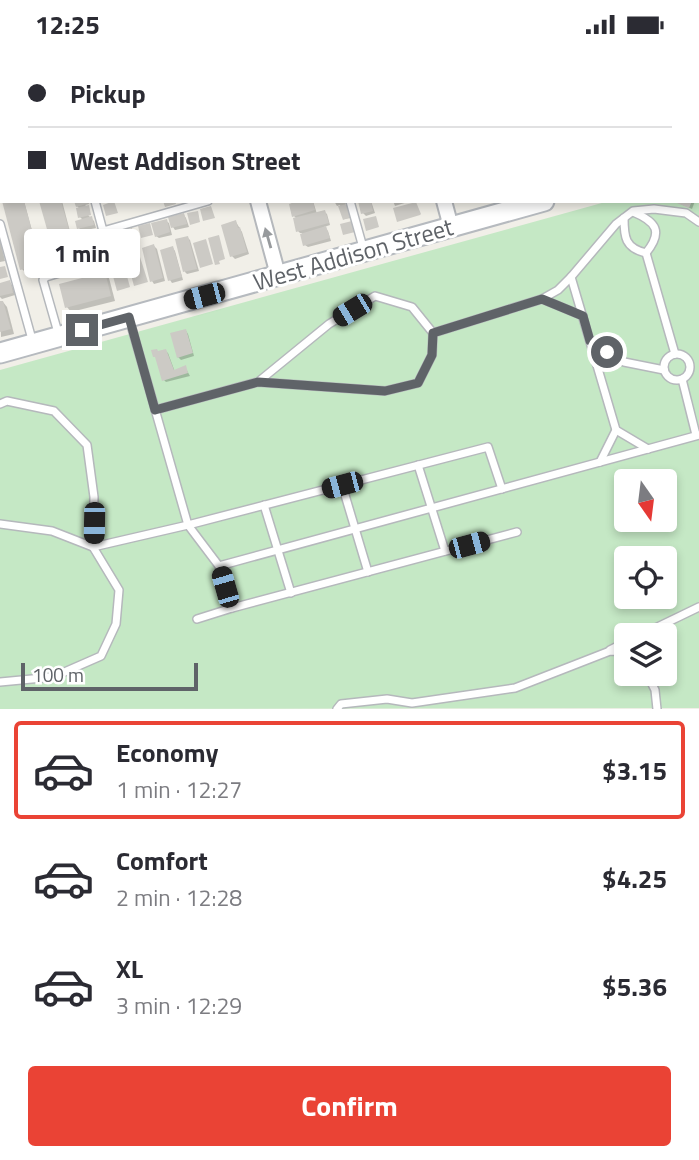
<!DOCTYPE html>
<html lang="en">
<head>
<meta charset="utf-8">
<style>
	body { margin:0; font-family:"Titillium Web",sans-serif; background:#f7f7f7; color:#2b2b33; height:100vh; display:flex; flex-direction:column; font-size:26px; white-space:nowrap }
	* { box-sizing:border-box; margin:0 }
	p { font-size:23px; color:#7c7c81 }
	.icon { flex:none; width:38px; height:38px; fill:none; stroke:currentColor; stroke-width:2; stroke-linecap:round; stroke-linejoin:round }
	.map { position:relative; height:660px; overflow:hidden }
	.details { display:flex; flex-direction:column; background:#fff; flex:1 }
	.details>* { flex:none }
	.guide { position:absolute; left:0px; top:0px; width:700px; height:154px; box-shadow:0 4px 10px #0003; display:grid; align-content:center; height:154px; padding:0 28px; background:#fff }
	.needle { width:46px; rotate:166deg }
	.fabs { position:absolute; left:614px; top:420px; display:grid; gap:14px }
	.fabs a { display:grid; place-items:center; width:63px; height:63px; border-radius:7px; background:#fff; box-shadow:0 4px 10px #0003; font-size:35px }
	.scale { position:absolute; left:21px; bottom:18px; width:177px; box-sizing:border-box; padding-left:7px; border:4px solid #5f6368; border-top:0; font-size:19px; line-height:24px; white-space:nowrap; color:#5f6368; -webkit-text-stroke:5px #fff; paint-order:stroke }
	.end { position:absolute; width:32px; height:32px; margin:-16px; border:9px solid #5f6368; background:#fff; box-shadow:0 0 0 4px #fff }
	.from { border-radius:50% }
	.bubble { position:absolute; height:49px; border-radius:7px; background:#fff; box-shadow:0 4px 10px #0003; font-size:23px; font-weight:700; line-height:49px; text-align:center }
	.car { position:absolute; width:21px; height:42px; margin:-21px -10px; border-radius:9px; box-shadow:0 0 5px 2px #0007; background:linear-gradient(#222 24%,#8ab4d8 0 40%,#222 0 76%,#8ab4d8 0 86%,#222 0) }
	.guide b { display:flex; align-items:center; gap:24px; height:66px; font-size:26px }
	.guide b+b { border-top:2px solid #e1e1e2 }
	.guide i { width:18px; height:18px; background:#2b2b33 }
	ul { padding:12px 0 0; list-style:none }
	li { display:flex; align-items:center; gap:21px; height:98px; margin:0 14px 10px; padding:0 14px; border:4px solid transparent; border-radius:7px }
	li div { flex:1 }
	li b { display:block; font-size:26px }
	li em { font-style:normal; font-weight:700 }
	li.current { border-color:#ea4335 }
	li>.icon { width:63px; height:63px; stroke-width:1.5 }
	.button { display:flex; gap:14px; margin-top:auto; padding:14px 28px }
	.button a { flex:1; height:80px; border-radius:7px; background:#ea4335; color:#fff; font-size:28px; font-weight:700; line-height:80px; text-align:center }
	.status { display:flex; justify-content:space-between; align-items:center; height:49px; padding:0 35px; background:#fff; direction:ltr }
	.status svg { height:19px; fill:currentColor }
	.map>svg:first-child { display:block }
	.green { fill:#c5e8c5; fill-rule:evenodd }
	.shadow { fill:#0003 }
	.building { fill:#cccac5 }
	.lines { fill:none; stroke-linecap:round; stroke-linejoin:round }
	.lane-casing { stroke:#b5b8bc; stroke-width:10 }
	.street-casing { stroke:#b5b8bc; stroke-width:18 }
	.secondary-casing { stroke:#b6babf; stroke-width:23 }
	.lane { stroke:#fff; stroke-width:7 }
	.street { stroke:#fff; stroke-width:14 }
	.secondary { stroke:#fff; stroke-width:19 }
	.oneway { fill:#979a9d }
	.route { stroke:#5f6368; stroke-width:9 }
	.labels { text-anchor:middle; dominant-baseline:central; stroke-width:6; stroke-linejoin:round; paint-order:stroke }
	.street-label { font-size:24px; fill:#5f6368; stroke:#fff }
</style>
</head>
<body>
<div class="status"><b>12:25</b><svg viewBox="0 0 49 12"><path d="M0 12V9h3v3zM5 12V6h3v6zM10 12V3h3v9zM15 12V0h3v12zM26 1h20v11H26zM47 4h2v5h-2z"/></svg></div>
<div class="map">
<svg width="699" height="660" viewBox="0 0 699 660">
	<rect width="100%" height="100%" fill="#f1efe8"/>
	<path class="green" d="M699 127V659L0 660V321L609 152H698ZM626 432H665V471H626ZM626 509H665V548H626ZM626 586H665V625H626Z"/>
	<g class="shadow">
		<path d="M155 0H173L167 2H156Z"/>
		<path d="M251 0H274L275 2H245Z"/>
		<rect x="431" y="0" width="31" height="2"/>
		<rect x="618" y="0" width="30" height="2"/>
		<path d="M0 64 2 70V129H0Z"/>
		<path d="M4 152H24L42 218 25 223 22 220Z"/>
		<path d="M41 152H62L77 209 60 214 57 211Z"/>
		<path d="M88 152 89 155 85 156 89 159 88 166 94 172 96 179 81 182 79 179 83 171 80 168V160L77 157Z"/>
		<path d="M289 152H313L317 165 324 163 327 165 330 176 324 178 328 182 331 192 308 198 305 196 302 184H300L298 182 297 170 294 167 293 156Z"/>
		<path d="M334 152H346L347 154 345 155 347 158 351 169 344 170 340 156 337 157Z"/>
		<path d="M360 152H371L375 164 366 167 363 164Z"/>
		<path d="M393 152H411L395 157Z"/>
		<path d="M674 152H695L692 160Z"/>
		<path d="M184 166 186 169 189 178 175 181 173 178Z"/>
		<path d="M166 172 169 174 172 186 159 189 156 187Z"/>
		<path d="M236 173 242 183 249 205 235 210 232 207Z"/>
		<path d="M116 185 119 188 122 199 113 201 110 199Z"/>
		<path d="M188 189 190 191 199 222 187 225 185 223Z"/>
		<path d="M0 190 5 212 0 213Z"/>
		<path d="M154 197 157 200 165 232 154 235 152 232Z"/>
		<path d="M173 199 175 202 183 231 172 234 170 231Z"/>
		<path d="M104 225 109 229 115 252 71 263 67 258Z"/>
		<path d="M10 233 12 236 15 246 2 250 0 248V236Z"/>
		<path d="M3 253 7 258 14 285 1 288 0 254Z"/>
		<path d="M186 282 188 285 194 307 181 311 178 308Z"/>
		<path d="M165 302 168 304 175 323 185 318 190 327 166 333 164 331 158 304Z"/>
	</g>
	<g class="building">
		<path d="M2 152H24L41 216 20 221Z"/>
		<path d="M39 152H61L76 206 56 212Z"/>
		<path d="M74 152H93V153L76 158Z"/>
		<path d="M114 152 118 164 106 167 103 156Z"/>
		<path d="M163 152H175L176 155 165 158Z"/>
		<path d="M299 152H313L315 161 292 168 289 155Z"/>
		<path d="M358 152H371L373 162 361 165Z"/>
		<path d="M672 152H692L689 159Z"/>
		<path d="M416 153 421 165 420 166 397 173 393 159Z"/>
		<path d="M347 155 351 168 343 171 338 157Z"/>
		<path d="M89 156 91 166 78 169 76 159Z"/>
		<path d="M211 157 215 169 203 172 200 160Z"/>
		<path d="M325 161 329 174 296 183 293 169Z"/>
		<path d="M198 162 200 173 190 176 187 164Z"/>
		<path d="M184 164 187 175 171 179 168 168Z"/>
		<path d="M92 167 94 176 77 180 75 172Z"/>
		<path d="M376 167 379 178 366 182 363 170Z"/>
		<path d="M167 170 170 183 155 188 151 174Z"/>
		<path d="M236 171 238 179 240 178 247 203 230 208 221 176Z"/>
		<path d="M352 172 355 183 343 186 340 175Z"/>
		<path d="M150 174 153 186 141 189 138 177Z"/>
		<path d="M326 177 330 189 303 197 300 185Z"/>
		<path d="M132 179 135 191 124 194 120 183Z"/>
		<path d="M117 183 120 196 109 200 105 186Z"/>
		<path d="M219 186 225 210 219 212 220 215 215 216 208 189Z"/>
		<path d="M188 187 197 220 183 223 175 190Z"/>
		<path d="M206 190 213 215 200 219 193 194Z"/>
		<path d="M154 195 163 229 150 233 142 199Z"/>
		<path d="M173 197 182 228 168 232 160 201Z"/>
		<path d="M140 208 148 233 134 237 127 211Z"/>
		<path d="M123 213 130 238 117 242 110 216Z"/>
		<path d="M5 217 8 228 0 230V218Z"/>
		<path d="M105 223 111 247 65 259 59 235Z"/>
		<path d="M10 231 13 244 0 247V234Z"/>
		<path d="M0 252H3L11 280 0 283Z"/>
		<path d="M186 280 193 304 177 309 170 284Z"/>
		<path d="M157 300 158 302 166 300 174 321 186 316 188 324 162 332 155 308H153L151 301Z"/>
	</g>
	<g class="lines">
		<g class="lane-casing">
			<g id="lane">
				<path d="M53 0V2"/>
				<path d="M308 0V2"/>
				<path d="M492 0 493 2"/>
				<path d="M677 0 678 2"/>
				<path d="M698 74 699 77"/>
				<path d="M95 152 103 182 208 152"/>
				<path d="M350 152 364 202"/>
				<path d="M624 169C624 188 625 199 646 204 663 183 657 173 633 163"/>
				<path d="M0 175 33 294"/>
				<path d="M646 204 675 305"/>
				<path d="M542 250 558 241 571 228"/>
				<path d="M129 269 188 476 219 517 232 559"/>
				<path d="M433 284 542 250 583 267"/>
				<path d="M59 287 43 231 46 228 83 217 87 214 84 196"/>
				<path d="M590 292 624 313 664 321"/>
				<circle cx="677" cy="318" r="13"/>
				<path d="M682 330 696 386"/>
				<path d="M0 355 7 352 54 362 87 396 94 448 93 498 119 541 116 575 101 607 53 628 0 633"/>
				<path d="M155 361 258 333 385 342 418 334 432 306 433 284 412 258 375 247 329 275 258 333"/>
				<path d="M648 400 616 381 571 228 616 175 633 162 654 160 686 164 699 173"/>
				<path d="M600 413 616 381"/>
				<path d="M418 416 445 502"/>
				<path d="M342 436 368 523"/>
				<path d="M264 456 291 544"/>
				<path d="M0 475 52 482 93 498 188 476 488 398 502 440"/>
				<path d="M219 517 699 386"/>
				<path d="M197 570 232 559 517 483"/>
				<path d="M641 586 699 558"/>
				<path d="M610 601 626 593"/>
				<path d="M647 625 655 641 657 660"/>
				<path d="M337 660 341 655 387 650 412 654 515 639 610 602 626 603"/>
			</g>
		</g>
		<g class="street-casing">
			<g id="street">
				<path d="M215 0V2"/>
				<path d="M401 0V2"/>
				<path d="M586 0 587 2"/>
				<path d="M258 152 278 226"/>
				<path d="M444 152 451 178"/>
			</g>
		</g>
		<g class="secondary-casing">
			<g id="secondary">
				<path d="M698 109H699"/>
				<path d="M0 304 544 152"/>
			</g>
		</g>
		<use href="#lane" class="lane"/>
		<use href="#street" class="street"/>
		<use href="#secondary" class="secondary"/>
	</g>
	<defs><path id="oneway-solid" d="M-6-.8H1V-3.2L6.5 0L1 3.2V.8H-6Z" transform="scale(1.75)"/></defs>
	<use class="oneway" href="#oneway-solid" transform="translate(268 189) rotate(-106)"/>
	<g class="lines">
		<path class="route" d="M82 281 129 268 155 361 258 333 385 342 418 334 432 306 433 284 542 250 583 267 590 292 607 303"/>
	</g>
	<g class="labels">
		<g class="street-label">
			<text transform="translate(353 205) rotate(-16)">West Addison Street</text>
		</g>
	</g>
</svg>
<div class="fabs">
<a><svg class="needle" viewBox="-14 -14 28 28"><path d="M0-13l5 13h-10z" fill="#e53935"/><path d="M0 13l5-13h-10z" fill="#7c7c81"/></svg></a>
<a><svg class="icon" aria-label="locate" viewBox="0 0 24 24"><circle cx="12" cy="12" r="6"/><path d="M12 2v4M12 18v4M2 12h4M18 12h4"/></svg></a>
<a><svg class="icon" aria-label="layers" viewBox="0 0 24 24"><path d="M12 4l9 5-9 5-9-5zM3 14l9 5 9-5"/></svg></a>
</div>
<div class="scale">100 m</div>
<i class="end from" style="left:607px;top:303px"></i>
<i class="end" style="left:82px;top:281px"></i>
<div class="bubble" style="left:24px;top:180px;width:116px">1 min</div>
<i class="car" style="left:204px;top:247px;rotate:255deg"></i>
<i class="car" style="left:352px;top:261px;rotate:239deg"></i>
<i class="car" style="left:342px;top:436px;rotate:255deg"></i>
<i class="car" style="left:94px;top:474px;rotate:181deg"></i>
<i class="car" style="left:469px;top:496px;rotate:75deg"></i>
<i class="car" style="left:225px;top:538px;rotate:344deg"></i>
<div class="guide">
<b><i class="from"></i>Pickup</b>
<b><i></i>West Addison Street</b>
</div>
</div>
<section class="details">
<ul>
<li class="current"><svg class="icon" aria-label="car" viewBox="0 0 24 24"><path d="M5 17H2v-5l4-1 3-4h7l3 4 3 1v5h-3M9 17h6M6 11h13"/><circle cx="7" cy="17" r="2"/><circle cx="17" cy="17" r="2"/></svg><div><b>Economy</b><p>1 min · 12:27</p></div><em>$3.15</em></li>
<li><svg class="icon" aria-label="car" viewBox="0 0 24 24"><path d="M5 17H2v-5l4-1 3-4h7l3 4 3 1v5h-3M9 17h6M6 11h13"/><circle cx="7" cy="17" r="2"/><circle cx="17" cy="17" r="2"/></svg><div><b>Comfort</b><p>2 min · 12:28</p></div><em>$4.25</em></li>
<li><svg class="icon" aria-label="car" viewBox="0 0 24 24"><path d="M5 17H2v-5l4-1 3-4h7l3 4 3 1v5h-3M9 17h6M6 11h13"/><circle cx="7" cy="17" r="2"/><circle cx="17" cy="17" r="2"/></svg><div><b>XL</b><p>3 min · 12:29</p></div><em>$5.36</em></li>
</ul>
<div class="button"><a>Confirm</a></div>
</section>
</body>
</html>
